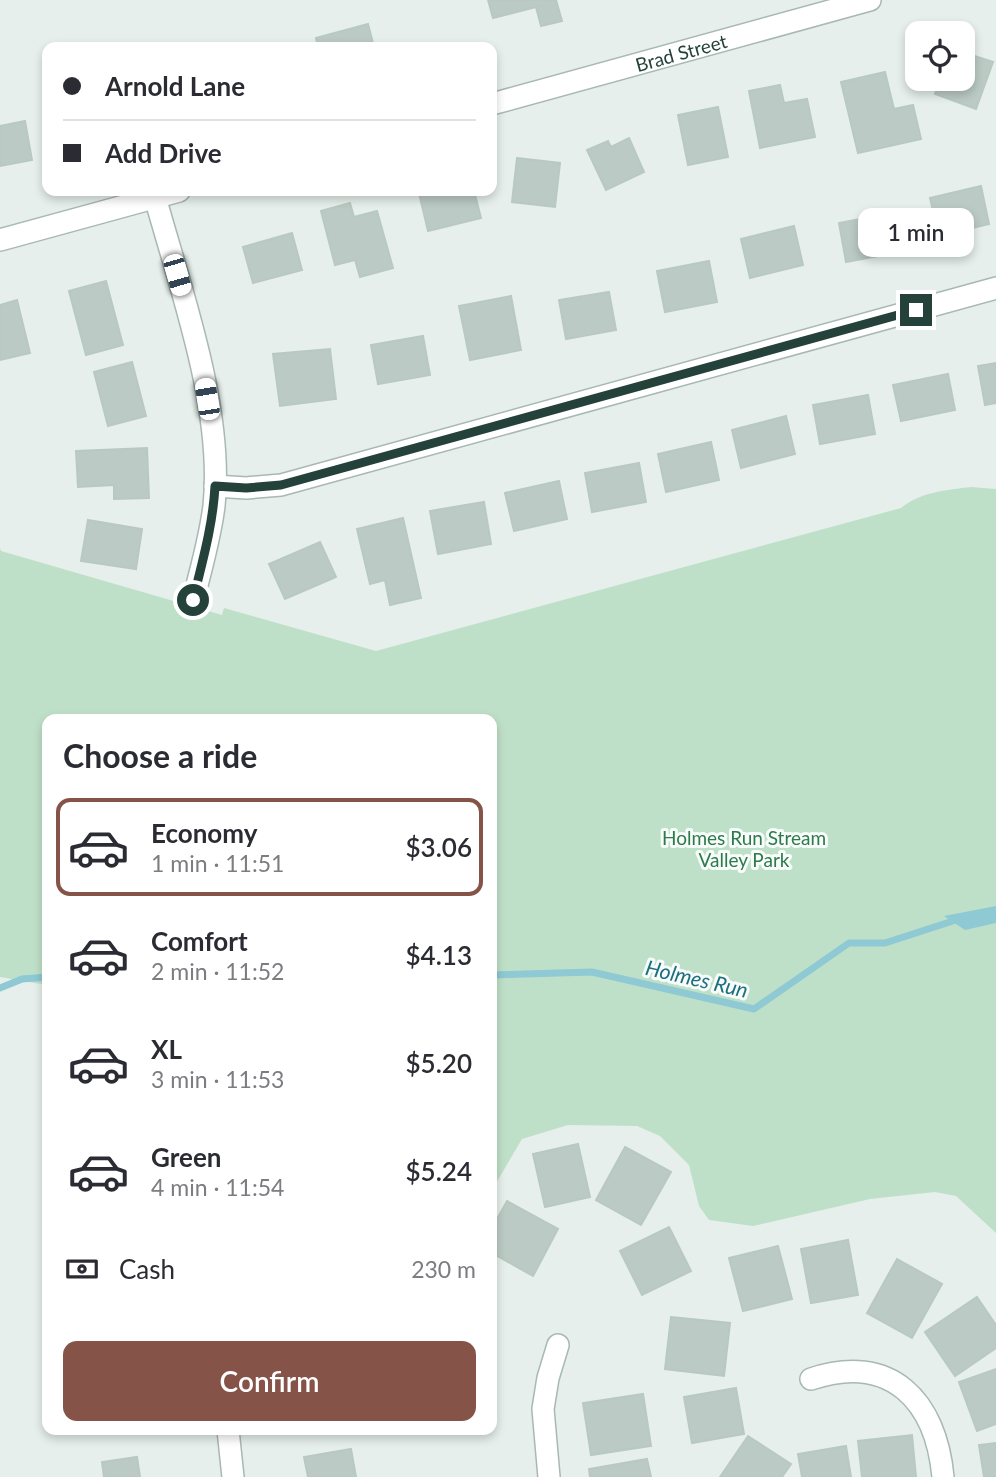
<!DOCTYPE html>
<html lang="en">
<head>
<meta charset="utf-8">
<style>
	body { margin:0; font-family:Lato,sans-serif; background:#f2f2f3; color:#2b2b33; height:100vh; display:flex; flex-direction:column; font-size:26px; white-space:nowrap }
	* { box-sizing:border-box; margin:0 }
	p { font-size:23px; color:#7c7c81 }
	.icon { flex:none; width:38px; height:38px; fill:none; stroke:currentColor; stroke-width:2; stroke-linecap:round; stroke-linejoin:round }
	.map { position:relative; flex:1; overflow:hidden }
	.sheet { position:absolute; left:42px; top:714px; width:455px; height:721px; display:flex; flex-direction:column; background:#fff; border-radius:14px; box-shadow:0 4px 10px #0003 }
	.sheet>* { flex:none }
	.hud { position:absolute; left:42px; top:42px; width:455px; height:154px; border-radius:14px; box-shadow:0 4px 10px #0003; display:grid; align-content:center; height:154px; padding:0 21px; background:#fff }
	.buttons { position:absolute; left:905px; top:21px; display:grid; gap:14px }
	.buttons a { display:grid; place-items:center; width:70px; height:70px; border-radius:14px; background:#fff; box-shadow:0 4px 10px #0003; font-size:35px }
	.end { position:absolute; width:32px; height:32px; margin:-16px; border:9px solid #24423a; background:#fff; box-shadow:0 0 0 4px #fff }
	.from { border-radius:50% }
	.bubble { position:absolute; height:49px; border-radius:14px; background:#fff; box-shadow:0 4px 10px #0003; font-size:23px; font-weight:600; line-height:49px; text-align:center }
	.car { position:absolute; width:21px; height:42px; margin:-21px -10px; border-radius:9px; box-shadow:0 0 5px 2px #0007; background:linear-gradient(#fff 24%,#345 0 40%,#fff 0 76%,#345 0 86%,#fff 0) }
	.hud b { display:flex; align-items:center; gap:24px; height:66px; font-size:26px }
	.hud b+b { border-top:2px solid #e1e1e2 }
	.hud i { width:18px; height:18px; background:#2b2b33 }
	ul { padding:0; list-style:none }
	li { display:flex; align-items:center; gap:21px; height:98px; margin:0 14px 10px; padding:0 7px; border:4px solid transparent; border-radius:14px }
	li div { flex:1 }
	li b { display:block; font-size:26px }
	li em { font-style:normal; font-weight:600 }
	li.selected { border-color:#855347 }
	li>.icon { width:63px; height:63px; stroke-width:1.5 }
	h2 { padding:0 21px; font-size:32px; line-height:84px }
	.pay { display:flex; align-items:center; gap:18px; height:77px; padding:0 21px; font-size:26px }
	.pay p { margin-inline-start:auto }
	.action { display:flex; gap:14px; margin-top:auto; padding:14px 21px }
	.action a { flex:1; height:80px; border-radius:14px; background:#855347; color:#fff; font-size:28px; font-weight:600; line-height:80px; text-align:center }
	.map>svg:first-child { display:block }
	.green { fill:#bfe0c8 }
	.water { fill:#8ec9d4 }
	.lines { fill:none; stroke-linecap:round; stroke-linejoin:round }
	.stream { stroke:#8ec9d4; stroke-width:7 }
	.building { fill:#bbcac4; stroke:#b8c9c2; stroke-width:2 }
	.minor-casing { stroke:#a8b8b2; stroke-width:24 }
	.minor { stroke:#fff; stroke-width:21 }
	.route { stroke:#24423a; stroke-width:9 }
	.labels { text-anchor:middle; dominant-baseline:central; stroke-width:6; stroke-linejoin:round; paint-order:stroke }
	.street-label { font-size:19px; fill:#24423a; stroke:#f7fbf9 }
	.park-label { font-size:19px; fill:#2d7a4b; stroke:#f7fbf9 }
	.water-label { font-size:21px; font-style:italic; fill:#1c6f80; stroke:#f7fbf9 }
</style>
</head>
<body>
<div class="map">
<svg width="996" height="1477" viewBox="0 0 996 1477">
	<rect width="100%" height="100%" fill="#e6efeb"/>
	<path class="green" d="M971 487 996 489V1233L956 1196 935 1192 870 1199 753 1226 709 1220 699 1206 689 1165 660 1136 637 1126 568 1125 522 1139 492 1190V719H47V985L0 977V548L1 551 222 615 224 608 376 651 901 508C920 492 947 490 971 487Z"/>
	<path class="water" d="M996 906V923L965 930 944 916Z"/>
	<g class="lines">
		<g class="stream">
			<path d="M492 975 592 972 754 1009 849 943H885L959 919"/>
			<path d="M0 988 22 979 47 977"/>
		</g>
	</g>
	<g class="building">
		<path d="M488 0H556L562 21 541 26 536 7 493 18Z"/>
		<path d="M368 24 374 47H318L316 38Z"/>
		<path d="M962 52 993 62 976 109 935 94 938 85 923 80 962 79Z"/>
		<path d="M885 72 894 109 913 105 921 139 858 153 841 82Z"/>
		<path d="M780 85 784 103 807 99 815 137 760 148 749 91Z"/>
		<path d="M718 107 728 157 688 165 678 115Z"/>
		<path d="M25 121 32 160 0 166V126Z"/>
		<path d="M629 138 644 172 606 190 587 150 608 141 611 147Z"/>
		<path d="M517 158 560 163 555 207 512 202Z"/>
		<path d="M981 186 989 224 939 236 930 198Z"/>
		<path d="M429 191H474L481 218 428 231 419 193Z"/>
		<path d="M350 203 354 217 377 211 393 268 360 277 355 260 335 265 321 211Z"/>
		<path d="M892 213 899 252 846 262 839 223Z"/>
		<path d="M794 226 803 265 750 278 741 239Z"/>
		<path d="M292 233 302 270 253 283 243 247Z"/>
		<path d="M709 261 717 302 665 312 657 271Z"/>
		<path d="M106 281 123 345 86 355 69 291Z"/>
		<path d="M609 292 616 330 566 339 559 300Z"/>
		<path d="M511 296 521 350 470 360 459 306Z"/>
		<path d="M17 300 30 353 0 360V305Z"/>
		<path d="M423 336 430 375 378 384 371 345Z"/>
		<path d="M330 349 336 399 280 406 273 354Z"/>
		<path d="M132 362 146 416 108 426 94 372Z"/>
		<path d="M996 363V403L985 405 978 366Z"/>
		<path d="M948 374 955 410 901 421 893 385Z"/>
		<path d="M868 395 875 434 820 444 813 405Z"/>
		<path d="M786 416 795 454 741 468 732 430Z"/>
		<path d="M711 442 719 480 666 492 658 454Z"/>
		<path d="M147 448 149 498 114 499V485L78 487 76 451Z"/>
		<path d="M639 463 646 502 592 512 585 473Z"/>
		<path d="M559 481 567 519 514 531 505 493Z"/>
		<path d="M484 502 491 544 438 554 430 511Z"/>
		<path d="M403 518 421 598 390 605 385 580 370 584 357 529Z"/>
		<path d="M88 520 142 529 136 569 81 561Z"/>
		<path d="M320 542 336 577 285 599 269 564Z"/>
		<path d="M578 1144 590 1197 545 1207 533 1154Z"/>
		<path d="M625 1147 671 1172 641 1225 596 1200Z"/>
		<path d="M507 1201 558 1229 533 1276 492 1253V1228Z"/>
		<path d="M669 1227 691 1271 642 1295 620 1251Z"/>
		<path d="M848 1240 858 1295 811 1303 801 1249Z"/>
		<path d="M778 1246 792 1299 743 1311 729 1258Z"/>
		<path d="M897 1259 942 1284 912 1338 867 1313Z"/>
		<path d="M977 1297 996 1325V1348L955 1376 925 1332Z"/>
		<path d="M671 1317 730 1323 724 1376 665 1369Z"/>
		<path d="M996 1369V1424L977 1431 959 1382Z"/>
		<path d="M736 1388 744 1434 692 1443 684 1397Z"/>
		<path d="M643 1394 651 1446 591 1455 583 1403Z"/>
		<path d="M912 1435 916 1477H862L858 1441Z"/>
		<path d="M748 1436 791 1464 782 1477H720Z"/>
		<path d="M996 1443V1477H984L979 1445Z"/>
		<path d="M846 1446 851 1477H802L798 1454Z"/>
		<path d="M351 1449 356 1477H308L304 1457Z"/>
		<path d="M137 1457 140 1477H104L102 1462Z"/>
		<path d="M647 1459 651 1477H590L589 1469Z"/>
	</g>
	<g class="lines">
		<g class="minor-casing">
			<g id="minor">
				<path id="s1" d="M492 104 870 0"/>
				<path d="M155 197C181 291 224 409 214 506 210 538 201 570 193 600"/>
				<path d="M0 240 179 191"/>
				<path d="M215 486 246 488 281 485 996 288"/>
				<path d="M811 1379C891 1352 936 1401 943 1477"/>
				<path d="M228 1430 233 1477"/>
				<path d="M549 1477 543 1409 548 1378 558 1345"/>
			</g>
		</g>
		<use href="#minor" class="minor"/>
	</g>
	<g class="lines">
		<path class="route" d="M193 600C202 563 213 525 215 486L246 488 281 485 916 310"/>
	</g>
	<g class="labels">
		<g class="street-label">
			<text stroke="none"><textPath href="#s1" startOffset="196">Brad Street</textPath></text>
		</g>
		<g class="park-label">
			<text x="744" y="837">Holmes Run Stream<tspan x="744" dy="22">Valley Park</tspan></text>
		</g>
		<g class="water-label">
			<text transform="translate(697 978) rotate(13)">Holmes Run</text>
		</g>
	</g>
</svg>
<div class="buttons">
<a><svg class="icon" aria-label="locate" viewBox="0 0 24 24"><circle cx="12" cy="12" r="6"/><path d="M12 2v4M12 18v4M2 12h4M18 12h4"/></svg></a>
</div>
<i class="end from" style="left:193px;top:600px"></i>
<i class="end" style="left:916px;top:310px"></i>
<div class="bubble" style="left:858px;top:208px;width:116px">1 min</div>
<i class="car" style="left:177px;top:275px;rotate:164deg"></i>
<i class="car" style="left:207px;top:399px;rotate:351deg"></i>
<div class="hud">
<b><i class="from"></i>Arnold Lane</b>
<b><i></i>Add Drive</b>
</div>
<section class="sheet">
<h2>Choose a ride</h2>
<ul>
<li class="selected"><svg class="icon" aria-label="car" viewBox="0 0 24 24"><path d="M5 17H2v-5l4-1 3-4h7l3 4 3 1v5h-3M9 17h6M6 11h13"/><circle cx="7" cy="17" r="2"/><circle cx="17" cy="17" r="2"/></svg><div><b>Economy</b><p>1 min · 11:51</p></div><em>$3.06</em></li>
<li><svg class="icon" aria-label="car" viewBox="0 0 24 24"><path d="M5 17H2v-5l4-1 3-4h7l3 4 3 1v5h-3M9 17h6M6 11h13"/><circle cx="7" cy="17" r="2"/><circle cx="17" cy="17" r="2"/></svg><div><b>Comfort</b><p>2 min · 11:52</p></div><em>$4.13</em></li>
<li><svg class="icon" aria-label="car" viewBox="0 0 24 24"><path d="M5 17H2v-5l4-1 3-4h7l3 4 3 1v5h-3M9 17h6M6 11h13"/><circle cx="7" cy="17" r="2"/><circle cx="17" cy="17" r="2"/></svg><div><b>XL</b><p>3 min · 11:53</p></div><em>$5.20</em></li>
<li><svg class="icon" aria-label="car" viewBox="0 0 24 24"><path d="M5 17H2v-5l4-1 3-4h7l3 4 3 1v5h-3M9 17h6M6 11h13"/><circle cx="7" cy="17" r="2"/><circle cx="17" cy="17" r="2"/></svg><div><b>Green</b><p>4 min · 11:54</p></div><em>$5.24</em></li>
</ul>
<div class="pay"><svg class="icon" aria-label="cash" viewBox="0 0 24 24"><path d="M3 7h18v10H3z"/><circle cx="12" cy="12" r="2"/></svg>Cash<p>230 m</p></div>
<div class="action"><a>Confirm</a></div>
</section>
</div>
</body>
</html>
